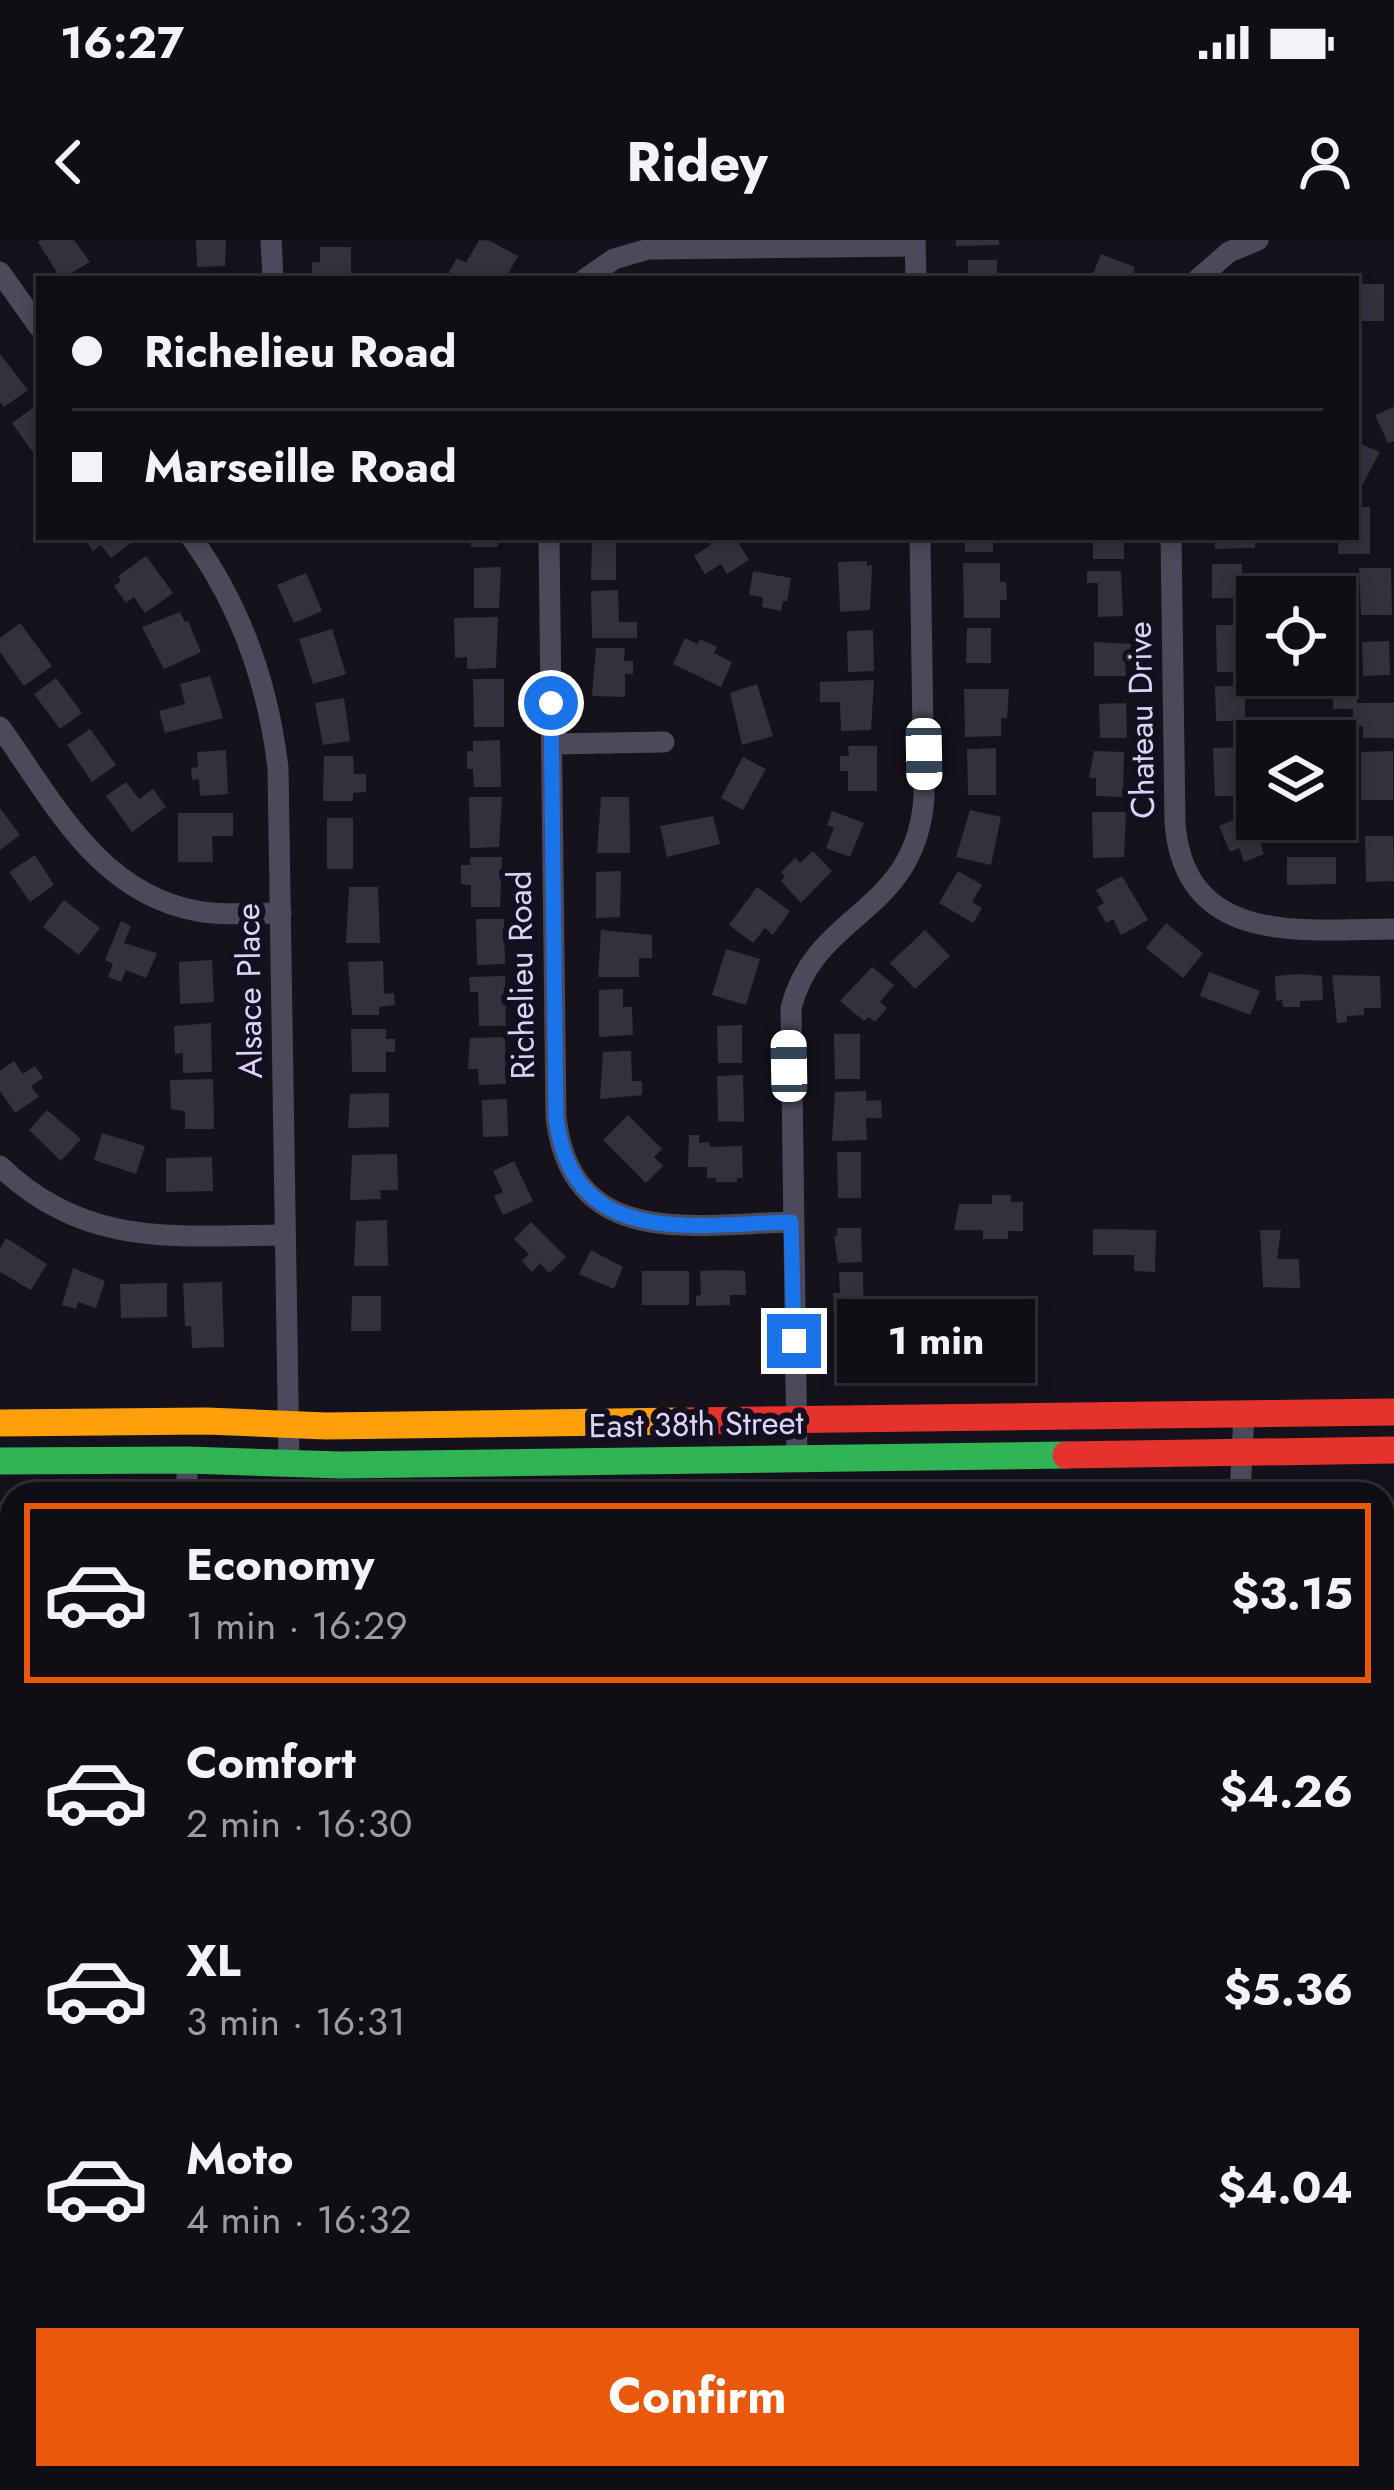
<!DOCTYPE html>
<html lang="en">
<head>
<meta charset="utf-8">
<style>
	body { margin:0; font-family:Jost,sans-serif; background:#19171e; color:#f1f3f6; height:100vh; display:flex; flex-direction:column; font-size:45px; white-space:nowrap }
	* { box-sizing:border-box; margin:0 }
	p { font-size:39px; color:#9c9ca0 }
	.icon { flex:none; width:66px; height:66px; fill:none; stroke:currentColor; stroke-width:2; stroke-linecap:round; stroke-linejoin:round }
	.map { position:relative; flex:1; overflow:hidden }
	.side { position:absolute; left:0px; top:1242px; width:1395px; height:1008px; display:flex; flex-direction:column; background:#100e15; border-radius:36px 36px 0 0; box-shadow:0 6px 18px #0003,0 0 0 3px #302e34 }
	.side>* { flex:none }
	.banner { position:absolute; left:36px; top:36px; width:1323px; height:264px; border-radius:0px; box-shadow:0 6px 18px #0003,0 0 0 3px #302e34; display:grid; align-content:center; height:264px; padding:0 36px; background:#100e15 }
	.buttons { position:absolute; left:1236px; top:336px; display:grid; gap:24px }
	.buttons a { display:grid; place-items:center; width:120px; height:120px; border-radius:0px; background:#100e15; box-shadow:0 6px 18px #0003,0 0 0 3px #302e34; font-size:60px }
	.end { position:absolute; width:54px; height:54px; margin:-27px; border:15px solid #1a73e8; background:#fff; box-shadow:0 0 0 6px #fff }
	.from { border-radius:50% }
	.bubble { position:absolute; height:84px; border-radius:0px; background:#100e15; box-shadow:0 6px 18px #0003,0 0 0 3px #302e34; font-size:39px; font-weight:700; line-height:84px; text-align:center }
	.car { position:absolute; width:36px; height:72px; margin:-36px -18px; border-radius:15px; box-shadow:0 0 9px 3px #0007; background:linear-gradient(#fff 24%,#345 0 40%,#fff 0 76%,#345 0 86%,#fff 0) }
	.banner b { display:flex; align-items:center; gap:42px; height:114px; font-size:45px }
	.banner b+b { border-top:3px solid #302e34 }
	.banner i { width:30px; height:30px; background:#f1f3f6 }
	ul { padding:21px 0 0; list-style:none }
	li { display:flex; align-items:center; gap:36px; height:180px; margin:0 24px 18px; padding:0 12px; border:6px solid transparent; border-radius:0px }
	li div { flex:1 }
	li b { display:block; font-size:45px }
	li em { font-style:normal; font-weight:700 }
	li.selected { border-color:#ea580c }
	li>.icon { width:108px; height:108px; stroke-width:1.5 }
	.primary-button { display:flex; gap:24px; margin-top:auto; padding:24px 36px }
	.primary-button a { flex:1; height:138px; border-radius:0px; background:#ea580c; color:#fff; font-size:48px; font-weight:700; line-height:138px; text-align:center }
	.status { display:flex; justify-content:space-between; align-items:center; height:84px; padding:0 60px; background:#100e15; direction:ltr }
	.status svg { height:33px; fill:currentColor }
	header { display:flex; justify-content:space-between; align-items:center; height:156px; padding:0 36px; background:#100e15; font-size:54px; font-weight:700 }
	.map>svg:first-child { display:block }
	.building { fill:#35303e }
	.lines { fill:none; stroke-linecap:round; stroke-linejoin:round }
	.street { stroke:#4c495a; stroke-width:21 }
	.fast { stroke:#30b455; stroke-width:27 }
	.slow { stroke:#ff9f0a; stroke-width:27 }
	.jam { stroke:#e5322d; stroke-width:27 }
	.route { stroke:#1a73e8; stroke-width:15 }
	.labels { text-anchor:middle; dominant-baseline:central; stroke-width:12; stroke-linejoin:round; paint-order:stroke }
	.street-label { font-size:33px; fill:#ddd3f9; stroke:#140f1f }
</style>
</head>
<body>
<div class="status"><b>16:27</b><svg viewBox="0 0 49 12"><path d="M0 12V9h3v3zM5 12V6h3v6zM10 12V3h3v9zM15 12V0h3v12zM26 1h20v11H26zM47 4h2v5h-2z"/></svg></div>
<header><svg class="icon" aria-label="back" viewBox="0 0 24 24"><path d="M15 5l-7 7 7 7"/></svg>Ridey<svg class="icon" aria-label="person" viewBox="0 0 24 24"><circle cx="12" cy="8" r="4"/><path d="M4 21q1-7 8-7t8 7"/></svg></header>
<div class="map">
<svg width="1394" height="2250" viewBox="0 0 1394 2250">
	<rect width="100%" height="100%" fill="#15121c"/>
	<g class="building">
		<path d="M41 0H74L90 22 61 39 38 2Z"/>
		<path d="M196 0H226L225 26 197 27Z"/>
		<path d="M479 0 490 1 518 16 505 39H461L449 32 457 18 466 23Z"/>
		<path d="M956 0H999V5L956 6Z"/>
		<path d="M320 7H351V39H312V22H320Z"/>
		<path d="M1101 14 1135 27 1131 39H1091Z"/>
		<rect x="968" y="20" width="29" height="19"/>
		<rect x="1356" y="44" width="28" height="37"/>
		<path d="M0 114 28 150 4 167 0 162Z"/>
		<path d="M34 167 39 173V221L12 183Z"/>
		<path d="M1394 167V201L1388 203 1375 175Z"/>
		<path d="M1356 202 1380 212 1356 257Z"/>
		<path d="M1356 267H1370V314H1338V297H1356Z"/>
		<path d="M83 297H131L134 301 111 318 101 305 93 311Z"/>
		<rect x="471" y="297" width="27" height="10"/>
		<path d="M592 297H616V340H591Z"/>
		<path d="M706 297H735L749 320 727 334 721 324 705 334 694 316 711 305Z"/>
		<path d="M964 297H993V312H965Z"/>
		<rect x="1093" y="297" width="31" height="22"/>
		<path d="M1214 297H1255V308L1215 309Z"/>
		<path d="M146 316 173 353 145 373 134 357 126 363 114 346 121 341 118 336Z"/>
		<path d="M867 321V326L872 325 870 370 840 372 838 322Z"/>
		<path d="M963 323H1000V342H1006L1007 360H1000V378H964Z"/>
		<path d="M1212 324H1242L1243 358H1212Z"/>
		<path d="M501 327 499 368H474V328Z"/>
		<path d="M1359 328H1391L1392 375H1361Z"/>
		<path d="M753 331 791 338 787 361H783L781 371 762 367 763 357 749 355Z"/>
		<path d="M1087 331H1121L1123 376 1098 377V343H1087Z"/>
		<path d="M306 333 322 371 294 383 277 345Z"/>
		<path d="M618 350 619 382H637V398H592L591 351Z"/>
		<path d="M180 372 185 382 188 381 201 412 164 429 142 387Z"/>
		<path d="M498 377 496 428 467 429V417L455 418 454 378Z"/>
		<path d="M20 383 52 426 24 446 0 412V398Z"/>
		<path d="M1216 385H1247L1248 398H1254L1255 413H1248V432H1217Z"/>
		<path d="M967 388H991V423H966Z"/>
		<path d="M332 389 346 434 313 444 299 399Z"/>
		<path d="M873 390 874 431 848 432 847 391Z"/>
		<path d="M685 398 697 404 700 399 717 407 714 413 732 422 721 447 673 424Z"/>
		<path d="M1389 401 1390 435 1363 436 1362 402Z"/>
		<path d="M1094 402 1131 404 1132 421H1125L1126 436H1094Z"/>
		<path d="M596 408H625L624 421H633V434H625V457L592 456Z"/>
		<path d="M210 436 223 478 165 493 159 471 185 464 180 444Z"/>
		<path d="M56 438 82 473 60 489 34 454Z"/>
		<path d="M473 439H504V487H474Z"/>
		<path d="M874 440 871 490 841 491 840 462H820V442Z"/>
		<path d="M757 444 773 496 742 505 730 453Z"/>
		<path d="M1215 446H1245V481H1216Z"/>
		<path d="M964 449H1009L1007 478H1001V496L965 497Z"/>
		<path d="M1333 449H1357V463H1394V498H1363V486H1353V469H1333Z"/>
		<path d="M344 458 350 501 323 505 315 463Z"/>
		<path d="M1126 463 1127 498H1100L1099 464Z"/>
		<path d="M90 489 116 525 92 542 67 505Z"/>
		<path d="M500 500 501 547H474L473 529H467V511H473V501Z"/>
		<path d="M848 506H877V551H848V531H840V516H849Z"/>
		<path d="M1243 507 1244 525H1254L1255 541 1237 542V556H1215L1213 508Z"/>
		<path d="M996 508V555H968L967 509Z"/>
		<path d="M226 510 228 554 200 556 199 539 192 540 191 528 198 527 197 512Z"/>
		<path d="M1094 511 1124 512 1123 557 1096 556V538H1089Z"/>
		<path d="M1393 511V560H1361V512Z"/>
		<path d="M324 516H353L354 534H366V552L353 553V561H323Z"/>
		<path d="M743 517 766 529 743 570 721 558Z"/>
		<path d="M126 542 139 559 153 549 166 567 132 592 106 556Z"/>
		<path d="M469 557H502L499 607 470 608Z"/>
		<path d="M601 557H629L630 613H597Z"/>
		<path d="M0 568 20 595 0 610Z"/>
		<path d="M970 570 1001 577 991 625 956 617Z"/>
		<path d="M832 571 864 583 850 617 826 608 834 588 827 585Z"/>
		<path d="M1092 572H1126L1124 617 1093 618Z"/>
		<path d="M1253 572 1257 579H1262L1267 591 1259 600 1264 614 1244 622 1239 608 1230 612 1219 586Z"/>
		<path d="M178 573H233V596H212L213 622H178Z"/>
		<path d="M713 576 720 604 667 617 660 586Z"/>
		<rect x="327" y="578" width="26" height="51"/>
		<path d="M1365 596H1393L1394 641 1366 642Z"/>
		<path d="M813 611 832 631 801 663 781 641 785 637 781 632 795 618 800 623Z"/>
		<path d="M35 615 54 645 30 662 9 632Z"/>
		<path d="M470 617H502L500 667H471V645L461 644V625H470Z"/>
		<path d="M1287 617H1336V644L1287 645Z"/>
		<path d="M621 631 620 677 596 678V632Z"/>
		<path d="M958 631 982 645 972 662 982 668 973 683 939 663Z"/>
		<path d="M1122 636 1148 680 1121 695 1113 679 1106 683 1097 667 1104 663 1096 650Z"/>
		<path d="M349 647H378L380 703H346Z"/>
		<path d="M757 647 790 671 773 695 765 688 753 703 729 685Z"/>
		<path d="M64 660 100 688 79 715 43 687Z"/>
		<path d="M476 679H504L505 724 477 725Z"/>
		<path d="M121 681 131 686 124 703 157 713 146 738 126 730 121 742 108 737 113 724 105 720Z"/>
		<path d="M1166 683 1203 713 1183 738 1146 708Z"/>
		<path d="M601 690 652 695V718H639V737H598Z"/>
		<path d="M925 690 950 716 915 749 890 723Z"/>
		<path d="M726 709 760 719 746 765 712 755Z"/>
		<path d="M212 720 214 762 180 764 179 722Z"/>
		<path d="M383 721 384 754 394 753 395 765 379 767V775H352L348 722Z"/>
		<path d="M872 727 894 745 880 762 887 768 875 782 869 777 864 781 840 761Z"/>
		<path d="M1209 732 1260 751 1250 775 1200 756Z"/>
		<path d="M1300 734 1322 736 1323 760 1300 761V767H1283L1282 760 1276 761 1275 736Z"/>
		<path d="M1332 735 1380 736 1381 768H1364V775L1347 776V782L1337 783Z"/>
		<path d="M505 736 506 786H479L478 752H470L469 737Z"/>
		<path d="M623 749V767H632L633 795 599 797V750Z"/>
		<path d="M211 783 212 832 183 833V813L175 814 174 786Z"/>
		<path d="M742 785V823H718L717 786Z"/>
		<path d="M351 789H386V799H395V812H386V832H352Z"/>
		<path d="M834 794H860V839H835Z"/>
		<path d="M505 797 506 844 479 845 478 829H468L470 798Z"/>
		<path d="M631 811 632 841H642V855L600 859 603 812Z"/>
		<path d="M14 821 23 834 35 826 43 838 31 846 39 857 15 873 0 851V831Z"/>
		<path d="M743 835 744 882 718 881 717 836Z"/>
		<path d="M213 839 214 889H185V871L171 869 170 840Z"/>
		<path d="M866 851V861L881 860 882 878H866L867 900 832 901 835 852Z"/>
		<path d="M389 853V887L348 888 350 854Z"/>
		<path d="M507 859 508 896 483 897 482 860Z"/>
		<path d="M47 870 81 899 61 921 29 890Z"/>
		<path d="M628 875 662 909 654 917 663 926 646 943 603 900Z"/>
		<path d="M102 893 145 906 136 934 94 920Z"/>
		<path d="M689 895H699V903L709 902 710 907 742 906 743 938H737V942H716V938H707V927H688Z"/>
		<path d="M837 912H861V958H838Z"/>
		<path d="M397 914 398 950H380L381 959 350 960 352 915Z"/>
		<path d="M212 917 213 951 166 952V918Z"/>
		<path d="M514 921 533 961 503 975 494 956 503 952 493 931Z"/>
		<path d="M992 955H1011V962H1023V991H1008V999H983V990H954L959 964H992Z"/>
		<path d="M387 980 388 1026H354L356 981Z"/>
		<path d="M531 982 566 1017 549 1033 540 1023 532 1032 522 1021 529 1014 514 999Z"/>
		<path d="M837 988H861L862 1022 838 1023 834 996H837Z"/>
		<path d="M1093 989 1156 990 1155 1032 1134 1031V1015H1093Z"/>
		<path d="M1260 990H1281L1277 1019H1299L1300 1048 1263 1047Z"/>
		<path d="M6 998 47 1024 31 1050 0 1032V1009Z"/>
		<path d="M591 1010 623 1027 614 1049 579 1034Z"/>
		<path d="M73 1028 105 1041 96 1068 78 1062 76 1069 62 1065Z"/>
		<path d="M726 1030 745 1031 746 1055H730V1065L696 1066V1056L701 1055 700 1031Z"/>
		<rect x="642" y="1031" width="47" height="34"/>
		<path d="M839 1032H863L864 1099 841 1100 840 1078H834L833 1053H840Z"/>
		<path d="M222 1042 224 1107 192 1108 191 1086H185L183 1043Z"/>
		<path d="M167 1043V1077L121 1078 120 1044Z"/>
		<path d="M352 1056H381V1091H351Z"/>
		<path d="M1394 1317V1356L1383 1352V1330L1388 1332Z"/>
		<path d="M12 1350V1378L0 1383V1356Z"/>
		<path d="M1383 1488 1394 1499V1534L1385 1525 1383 1527Z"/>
		<path d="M0 1509 12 1513V1567L0 1563Z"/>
		<path d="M0 1579H11L12 1611H0Z"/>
		<rect x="0" y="1635" width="12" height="45"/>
		<path d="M1389 1662 1394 1668V1709L1383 1696V1667Z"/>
		<rect x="0" y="1693" width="12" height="45"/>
		<rect x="0" y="1752" width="10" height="33"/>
		<rect x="0" y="1820" width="12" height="38"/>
		<path d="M0 1867H12V1914L0 1915Z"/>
		<path d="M1383 1909 1394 1921V1998L1383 2003Z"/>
		<rect x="0" y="1937" width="12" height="38"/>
		<rect x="0" y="1985" width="12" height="50"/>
		<path d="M1383 2012 1394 2026V2188L1383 2176Z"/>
		<rect x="0" y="2043" width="12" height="45"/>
		<path d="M0 2102H12V2146L0 2147Z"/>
		<path d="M12 2162V2229H11L0 2197V2166Z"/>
		<path d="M37 2238H86L82 2250H49L36 2243Z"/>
		<path d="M97 2238H145L146 2250H98Z"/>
		<rect x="239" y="2238" width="47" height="12"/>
		<rect x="296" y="2238" width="45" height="12"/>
		<rect x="351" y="2238" width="66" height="12"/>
		<rect x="489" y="2238" width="47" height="12"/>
		<rect x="545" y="2238" width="46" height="12"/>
		<rect x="618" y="2238" width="34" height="12"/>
		<path d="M673 2238H721L722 2250H674Z"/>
		<rect x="729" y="2238" width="38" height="12"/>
		<path d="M798 2238H840L841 2244 801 2250Z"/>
	</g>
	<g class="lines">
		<g class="street">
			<path d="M271 0 273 39"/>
			<path d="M915 0 916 39"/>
			<path d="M0 32 39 87"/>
			<path d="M585 39 614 19 649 9 915 6"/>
			<path d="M1198 39 1229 12 1258 0"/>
			<path d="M191 297C241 366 268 443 278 528L289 1223"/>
			<path d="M549 297 556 877C571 1011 695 984 791 982"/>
			<path d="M1171 297 1175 583C1185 708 1304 689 1394 689"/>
			<path d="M0 487C54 562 98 653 197 671 225 676 253 673 281 673"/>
			<path d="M552 504 664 502"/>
			<path d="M0 926C84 1008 176 996 284 995"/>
			<path d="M797 1219 791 768C816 670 915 676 924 558L920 297"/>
			<path d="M187 1220V1254"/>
			<path d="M1240 1254 1244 1175"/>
			<path d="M1383 1417 1394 1421"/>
			<path d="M0 1439 12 1431"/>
			<path d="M1383 1760 1394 1771"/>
			<path d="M197 2238V2250"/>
			<path d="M446 2238V2250"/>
			<path d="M913 2250 922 2238"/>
		</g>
		<path class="fast" d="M0 1221 187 1220 340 1225 1066 1215"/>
		<path class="slow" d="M0 1183 207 1181 326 1186 681 1181"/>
		<g class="jam">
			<path d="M681 1181 1394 1172"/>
			<path d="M1066 1215 1394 1210"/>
		</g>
	</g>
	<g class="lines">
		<path class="route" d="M551 463 556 877C572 1011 694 984 791 982L794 1101"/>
	</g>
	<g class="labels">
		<g class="street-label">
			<text transform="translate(1141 480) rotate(-91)">Chateau Drive</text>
			<text transform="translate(521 735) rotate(-91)">Richelieu Road</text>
			<text transform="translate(249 751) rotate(-91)">Alsace Place</text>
			<text transform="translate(696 1184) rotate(-1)">East 38th Street</text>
		</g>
	</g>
</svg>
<div class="buttons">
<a><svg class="icon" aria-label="locate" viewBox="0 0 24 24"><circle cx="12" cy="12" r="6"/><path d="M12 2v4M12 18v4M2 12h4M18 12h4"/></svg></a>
<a><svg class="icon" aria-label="layers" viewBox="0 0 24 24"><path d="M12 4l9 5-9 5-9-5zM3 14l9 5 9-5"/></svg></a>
</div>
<i class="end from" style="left:551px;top:463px"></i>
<i class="end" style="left:794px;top:1101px"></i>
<div class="bubble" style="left:837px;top:1059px;width:198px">1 min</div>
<i class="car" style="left:924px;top:514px;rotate:179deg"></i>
<i class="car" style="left:789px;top:826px;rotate:359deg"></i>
<div class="banner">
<b><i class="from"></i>Richelieu Road</b>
<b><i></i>Marseille Road</b>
</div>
<section class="side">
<ul>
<li class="selected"><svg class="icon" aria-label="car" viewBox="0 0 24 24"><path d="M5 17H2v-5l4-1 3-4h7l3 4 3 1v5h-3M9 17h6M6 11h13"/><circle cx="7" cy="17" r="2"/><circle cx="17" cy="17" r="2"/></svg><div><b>Economy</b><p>1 min · 16:29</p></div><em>$3.15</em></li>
<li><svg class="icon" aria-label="car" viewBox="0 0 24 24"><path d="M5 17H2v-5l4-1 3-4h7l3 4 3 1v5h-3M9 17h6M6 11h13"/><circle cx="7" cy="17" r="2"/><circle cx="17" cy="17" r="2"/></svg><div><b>Comfort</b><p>2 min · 16:30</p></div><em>$4.26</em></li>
<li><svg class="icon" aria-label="car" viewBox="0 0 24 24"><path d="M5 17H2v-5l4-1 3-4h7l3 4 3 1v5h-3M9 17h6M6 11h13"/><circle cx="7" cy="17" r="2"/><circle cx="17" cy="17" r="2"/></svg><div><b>XL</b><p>3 min · 16:31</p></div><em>$5.36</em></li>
<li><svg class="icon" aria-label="car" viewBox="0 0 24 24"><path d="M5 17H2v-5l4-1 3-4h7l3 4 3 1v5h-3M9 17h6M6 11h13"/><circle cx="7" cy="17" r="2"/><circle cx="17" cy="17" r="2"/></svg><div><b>Moto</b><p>4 min · 16:32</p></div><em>$4.04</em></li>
</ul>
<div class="primary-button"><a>Confirm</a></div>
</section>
</div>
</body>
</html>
